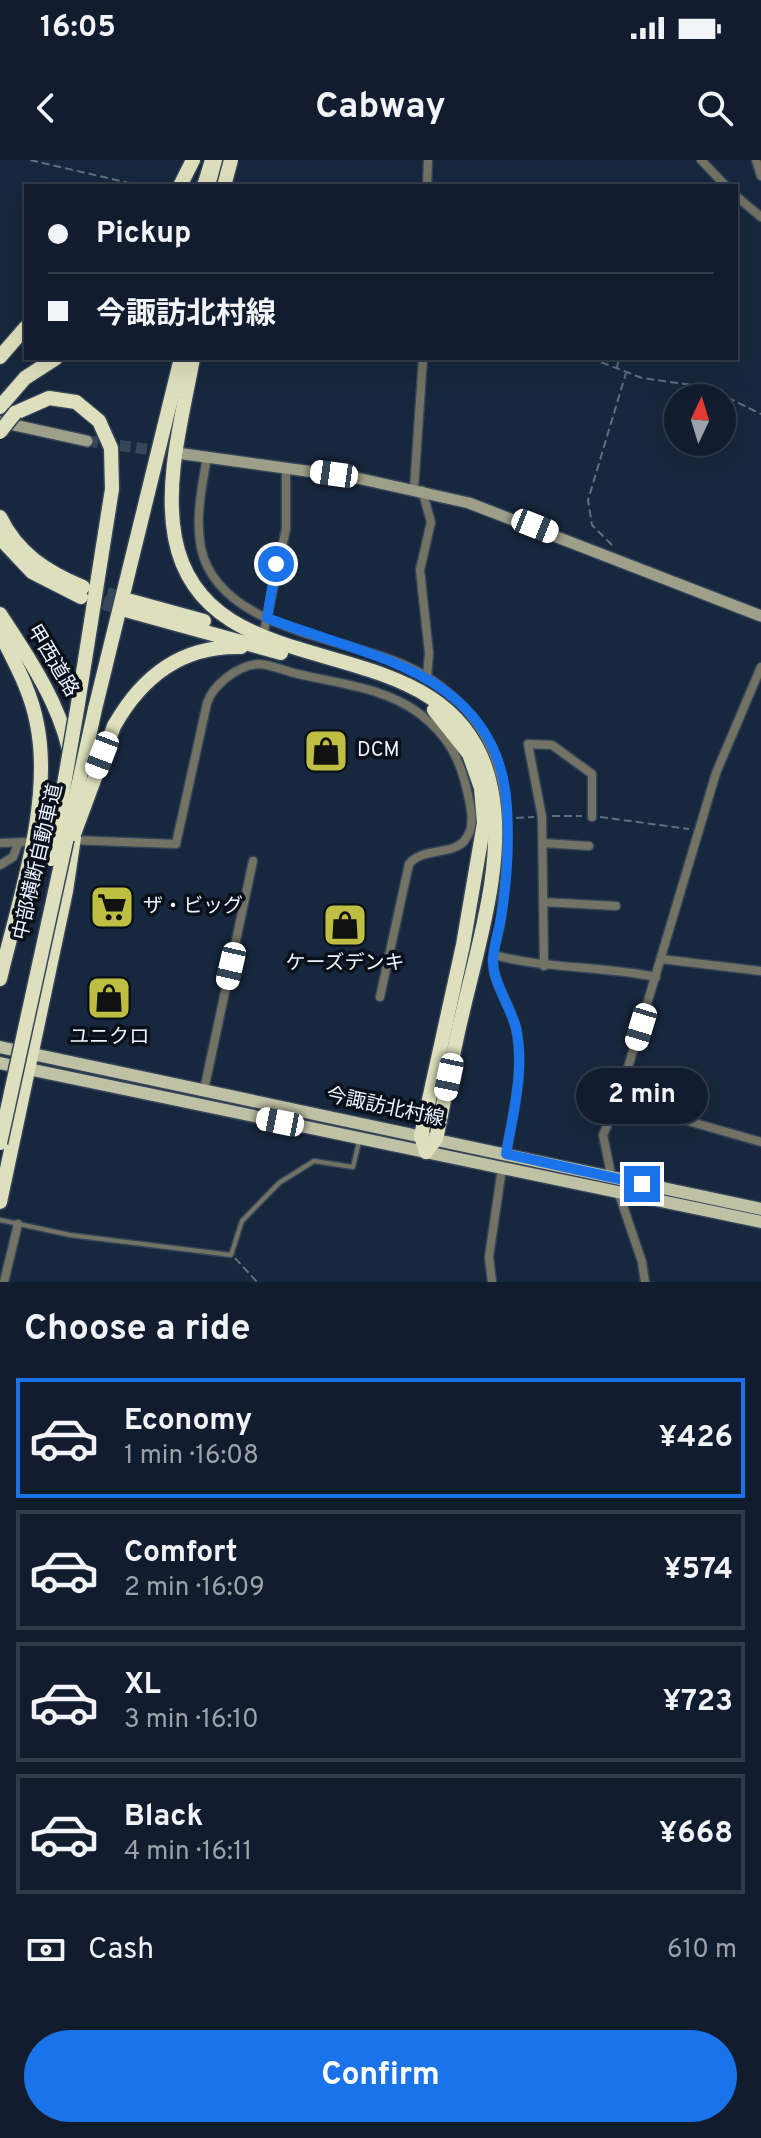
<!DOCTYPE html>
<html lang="en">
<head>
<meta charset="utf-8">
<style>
	body { margin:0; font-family:Overpass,"Noto Sans JP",sans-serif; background:#1e2a3a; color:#f1f3f6; height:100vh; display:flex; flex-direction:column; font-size:30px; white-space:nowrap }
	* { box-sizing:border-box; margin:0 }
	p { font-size:26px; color:#9ca2aa }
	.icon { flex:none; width:44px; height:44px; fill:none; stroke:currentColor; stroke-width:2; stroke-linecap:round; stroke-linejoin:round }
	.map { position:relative; height:1122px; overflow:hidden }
	.panel { display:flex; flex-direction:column; background:#111d2e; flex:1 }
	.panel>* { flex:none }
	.hud { position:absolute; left:24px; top:24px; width:714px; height:176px; border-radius:0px; box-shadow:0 8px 32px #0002,0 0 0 2px #303b4a; display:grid; align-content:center; height:176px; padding:0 24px; background:#111d2e }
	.needle { width:52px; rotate:4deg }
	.tools { position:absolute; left:664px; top:224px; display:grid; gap:16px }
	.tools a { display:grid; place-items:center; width:72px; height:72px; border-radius:50%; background:#111d2e; box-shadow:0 8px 32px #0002,0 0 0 2px #303b4a; font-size:40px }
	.end { position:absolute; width:36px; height:36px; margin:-18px; border:10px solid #1a73e8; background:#fff; box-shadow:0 0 0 4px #fff }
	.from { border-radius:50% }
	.bubble { position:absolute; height:56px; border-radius:28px; background:#111d2e; box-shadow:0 8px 32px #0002,0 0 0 2px #303b4a; font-size:26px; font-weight:700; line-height:56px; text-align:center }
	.car { position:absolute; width:24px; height:48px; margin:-24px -12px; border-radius:10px; box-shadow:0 0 6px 2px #0007; background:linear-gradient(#fff 24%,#345 0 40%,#fff 0 76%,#345 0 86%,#fff 0) }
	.hud b { display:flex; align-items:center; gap:28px; height:76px; font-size:30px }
	.hud b+b { border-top:2px solid #303b4a }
	.hud i { width:20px; height:20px; background:#f1f3f6 }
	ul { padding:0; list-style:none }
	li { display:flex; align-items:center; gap:24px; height:120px; margin:0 16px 12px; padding:0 8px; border:4px solid #303b4a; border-radius:0px }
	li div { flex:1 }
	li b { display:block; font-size:30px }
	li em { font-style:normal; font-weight:700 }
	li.selected { border-color:#1a73e8 }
	li>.icon { width:72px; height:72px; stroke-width:1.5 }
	h2 { padding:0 24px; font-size:36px; line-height:96px }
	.pay { display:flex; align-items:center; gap:20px; height:88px; padding:0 24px; font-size:30px }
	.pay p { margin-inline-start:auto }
	.primary-button { display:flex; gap:16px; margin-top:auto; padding:16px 24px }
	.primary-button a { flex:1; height:92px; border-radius:48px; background:#1a73e8; color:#fff; font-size:32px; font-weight:700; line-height:92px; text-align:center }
	.status { display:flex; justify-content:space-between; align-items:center; height:56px; padding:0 40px; background:#111d2e; direction:ltr }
	.status svg { height:22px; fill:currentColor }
	header { display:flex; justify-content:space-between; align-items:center; height:104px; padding:0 24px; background:#111d2e; font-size:36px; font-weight:700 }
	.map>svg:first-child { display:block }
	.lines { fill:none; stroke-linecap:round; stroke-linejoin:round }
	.secondary-tunnel { stroke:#37465a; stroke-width:11; stroke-dasharray:11 5.5; stroke-linecap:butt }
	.highway-tunnel { stroke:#37465a; stroke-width:14; stroke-dasharray:14 7; stroke-linecap:butt }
	.lane-casing { stroke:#354458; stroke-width:7 }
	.street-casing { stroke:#354458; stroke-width:11 }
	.secondary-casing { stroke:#354458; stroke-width:14 }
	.primary-casing { stroke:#354458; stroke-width:15 }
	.highway-casing { stroke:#354458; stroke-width:17 }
	.path { stroke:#626e80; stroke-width:2; stroke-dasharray:8 4; stroke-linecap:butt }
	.lane { stroke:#727365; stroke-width:4 }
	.street { stroke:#727365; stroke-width:8 }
	.secondary { stroke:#9e9f89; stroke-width:11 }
	.primary { stroke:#bfc1a4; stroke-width:12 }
	.highway { stroke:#dee0bd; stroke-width:14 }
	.highway-bridge-casing { stroke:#354458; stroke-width:17; stroke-linecap:butt }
	.highway-bridge { stroke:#dee0bd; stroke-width:14 }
	.route { stroke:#1a73e8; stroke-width:10 }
	.labels { text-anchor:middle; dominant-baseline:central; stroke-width:7; stroke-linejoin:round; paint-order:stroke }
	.street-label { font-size:20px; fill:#edf4fd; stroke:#091019 }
	.poi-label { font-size:20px; fill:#edf4fd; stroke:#091019; text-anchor:start }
</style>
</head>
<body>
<div class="status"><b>16:05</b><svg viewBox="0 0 49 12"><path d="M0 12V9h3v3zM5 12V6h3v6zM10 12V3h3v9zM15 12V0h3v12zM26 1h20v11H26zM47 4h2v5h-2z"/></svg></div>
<header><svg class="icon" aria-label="back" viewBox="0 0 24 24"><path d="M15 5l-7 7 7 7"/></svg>Cabway<svg class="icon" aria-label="search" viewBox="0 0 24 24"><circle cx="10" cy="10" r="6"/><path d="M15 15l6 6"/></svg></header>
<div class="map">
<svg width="761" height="1122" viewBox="0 0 761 1122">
	<rect width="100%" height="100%" fill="#17273d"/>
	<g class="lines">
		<path class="secondary-tunnel" d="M87 281 182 294"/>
		<g class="highway-tunnel">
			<path d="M87 428 131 441"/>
			<path d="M83 437 128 450"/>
		</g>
		<g class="lane-casing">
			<path id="lane" d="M0 1060 70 1075 231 1095 242 1061 279 1023 314 1001 353 1007 359 982"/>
		</g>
		<g class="street-casing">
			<g id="street">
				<path d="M701 0 726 26"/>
				<path d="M756 0 761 16"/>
				<path d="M427 26 428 0"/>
				<path d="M736 36 761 57"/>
				<path d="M207 297C202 326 195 358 201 388 218 468 340 477 402 504 430 516 455 535 473 559 516 615 508 685 502 751 501 767 494 783 493 799 492 822 511 846 516 868 525 910 513 953 506 994"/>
				<path d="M414 329 423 198"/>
				<path d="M422 330 431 362 420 410 429 493 427 518"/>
				<path d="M264 471 286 369V308"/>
				<path d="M72 680 176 684 207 543C213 525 238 505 258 504 269 504 283 510 294 513 335 523 385 527 420 554 449 576 461 601 468 635 471 648 475 665 467 677 456 697 423 686 409 704L380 837"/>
				<path d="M0 683 58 681"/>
				<path d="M543 683 589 686"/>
				<path d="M0 705 13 697 18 684"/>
				<path d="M543 742 616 746"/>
				<path d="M494 795C547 809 601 806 656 817"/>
				<path d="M661 799 761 811"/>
				<path d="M544 806 542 657 528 584 552 585 592 614V657"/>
				<path d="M204 930 253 701"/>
				<path d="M618 941 761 982"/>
				<path d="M612 1019 603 975 618 941 716 613 761 507"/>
				<path d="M618 1031 642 1102 645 1122"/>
				<path d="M4 1122 18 1064"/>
				<path d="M492 1122 489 1097 502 1008"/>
			</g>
		</g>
		<g class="secondary-casing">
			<g id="secondary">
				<path d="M1 262 87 281"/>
				<path d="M184 294 357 318 469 343 761 456"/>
			</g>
		</g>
		<g class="primary-casing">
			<g id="primary">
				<path d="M0 887 761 1049"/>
				<path d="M0 903 761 1062"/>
			</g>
		</g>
		<g class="highway-casing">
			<g id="highway">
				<path d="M180 26 193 0"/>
				<path d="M204 26 212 0"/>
				<path d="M216 26 223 0"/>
				<path d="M0 197 26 167"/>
				<path d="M193 198C183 255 164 320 175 378 206 541 456 453 491 628 506 700 478 785 462 855 452 896 445 938 436 979L426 992"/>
				<path d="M0 247 25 218 56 198"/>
				<path d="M15 253 49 238 76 242 99 261 111 288 112 329 78 544"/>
				<path d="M0 357C17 393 47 412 83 427"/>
				<path d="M0 378 32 412 81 437"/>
				<path d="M131 441 204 461"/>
				<path d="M129 451 281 493"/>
				<path d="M0 454C37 511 72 561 75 631"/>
				<path d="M0 473C15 503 31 531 37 564 53 643 18 742 0 819"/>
				<path d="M95 549 181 198"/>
				<path d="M114 566C142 516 182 485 241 487"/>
				<path d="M426 992 421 976 463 785 484 663 481 628 469 594 434 550"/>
				<path d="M0 1042 66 731 76 664"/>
			</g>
		</g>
		<g class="path">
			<path d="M30 0 142 26"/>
			<path d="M590 198 642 218 706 227 761 254"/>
			<path d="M617 208 619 198"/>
			<path d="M612 385 592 365 588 340 626 213"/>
			<path d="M552 656H582"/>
			<path d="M600 657 689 669"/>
			<path d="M516 658 534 657"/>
			<path d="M235 1098 257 1122"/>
		</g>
		<use href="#lane" class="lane"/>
		<use href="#street" class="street"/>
		<use href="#secondary" class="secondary"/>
		<use href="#primary" class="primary"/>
		<use href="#highway" class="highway"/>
		<g class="highway-bridge-casing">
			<g id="highway-bridge">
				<path d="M224 26 231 0"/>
				<path d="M0 272 15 253"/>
				<path d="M74 674 114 566"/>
				<path d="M51 699 78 544"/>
				<path d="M0 983 95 549"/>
			</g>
		</g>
		<use href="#highway-bridge" class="highway-bridge"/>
	</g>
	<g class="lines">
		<path class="route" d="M276 404 267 458C367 497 499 511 507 647 509 681 507 723 501 757 499 771 494 785 493 799 492 822 510 845 516 868 525 910 513 953 506 994L642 1024"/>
	</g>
	<defs>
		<g id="shop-square" transform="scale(2.3)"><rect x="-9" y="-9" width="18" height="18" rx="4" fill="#bebf42" stroke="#091019"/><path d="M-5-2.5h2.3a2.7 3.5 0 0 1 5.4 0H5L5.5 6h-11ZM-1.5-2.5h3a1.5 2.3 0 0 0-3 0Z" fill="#111"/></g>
		<g id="supermarket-square" transform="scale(2.3)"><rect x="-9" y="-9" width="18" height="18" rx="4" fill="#bebf42" stroke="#091019"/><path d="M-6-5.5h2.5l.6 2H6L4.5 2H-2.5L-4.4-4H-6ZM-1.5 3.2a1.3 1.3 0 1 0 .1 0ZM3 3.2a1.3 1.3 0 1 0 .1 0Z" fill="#111"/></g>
	</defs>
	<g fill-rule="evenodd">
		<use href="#shop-square" x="326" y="591"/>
		<use href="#supermarket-square" x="112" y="747"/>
		<use href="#shop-square" x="345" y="765"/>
		<use href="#shop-square" x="109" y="838"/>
	</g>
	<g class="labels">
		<g class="street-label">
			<text transform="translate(52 501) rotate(59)">甲西道路</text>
			<text transform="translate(39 702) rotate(-77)">中部横断自動車道</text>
			<text transform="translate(385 948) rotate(12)">今諏訪北村線</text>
		</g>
		<g class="poi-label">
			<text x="357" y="591">DCM</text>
			<text x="143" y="747">ザ・ビッグ</text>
			<text x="345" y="804" text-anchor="middle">ケーズデンキ</text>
			<text x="109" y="878" text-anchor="middle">ユニクロ</text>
		</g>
	</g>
</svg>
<div class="tools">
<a><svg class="needle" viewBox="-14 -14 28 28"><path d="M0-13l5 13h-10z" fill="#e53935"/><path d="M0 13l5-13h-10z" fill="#9ca2aa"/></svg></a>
</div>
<i class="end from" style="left:276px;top:404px"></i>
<i class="end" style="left:642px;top:1024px"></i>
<div class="bubble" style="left:576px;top:908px;width:132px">2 min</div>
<i class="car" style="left:334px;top:314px;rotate:278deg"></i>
<i class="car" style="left:535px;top:366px;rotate:112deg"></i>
<i class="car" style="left:102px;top:595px;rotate:201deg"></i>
<i class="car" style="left:231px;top:806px;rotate:193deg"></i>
<i class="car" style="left:641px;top:867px;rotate:197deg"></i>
<i class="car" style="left:449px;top:917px;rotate:192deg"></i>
<i class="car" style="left:280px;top:962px;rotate:281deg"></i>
<div class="hud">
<b><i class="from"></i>Pickup</b>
<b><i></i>今諏訪北村線</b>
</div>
</div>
<section class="panel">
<h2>Choose a ride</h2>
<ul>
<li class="selected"><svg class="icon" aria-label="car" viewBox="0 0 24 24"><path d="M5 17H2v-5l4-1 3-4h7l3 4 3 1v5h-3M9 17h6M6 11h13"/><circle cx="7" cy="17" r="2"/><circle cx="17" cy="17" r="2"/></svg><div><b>Economy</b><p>1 min · 16:08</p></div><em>¥426</em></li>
<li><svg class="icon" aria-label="car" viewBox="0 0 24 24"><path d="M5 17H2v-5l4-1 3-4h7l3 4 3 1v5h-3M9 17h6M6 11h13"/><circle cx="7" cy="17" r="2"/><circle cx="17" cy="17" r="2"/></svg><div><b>Comfort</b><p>2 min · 16:09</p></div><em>¥574</em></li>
<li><svg class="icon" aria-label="car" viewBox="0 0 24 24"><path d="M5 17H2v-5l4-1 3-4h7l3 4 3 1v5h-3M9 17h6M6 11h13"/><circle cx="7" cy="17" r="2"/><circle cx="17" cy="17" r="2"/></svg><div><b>XL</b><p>3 min · 16:10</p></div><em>¥723</em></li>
<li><svg class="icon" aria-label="car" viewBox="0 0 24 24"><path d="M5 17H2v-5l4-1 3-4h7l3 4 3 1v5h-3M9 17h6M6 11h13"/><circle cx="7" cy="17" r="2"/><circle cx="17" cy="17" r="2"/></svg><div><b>Black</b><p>4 min · 16:11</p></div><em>¥668</em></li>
</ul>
<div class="pay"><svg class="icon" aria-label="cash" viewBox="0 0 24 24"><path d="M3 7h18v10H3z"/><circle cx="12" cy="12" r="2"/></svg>Cash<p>610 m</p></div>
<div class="primary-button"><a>Confirm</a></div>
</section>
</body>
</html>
